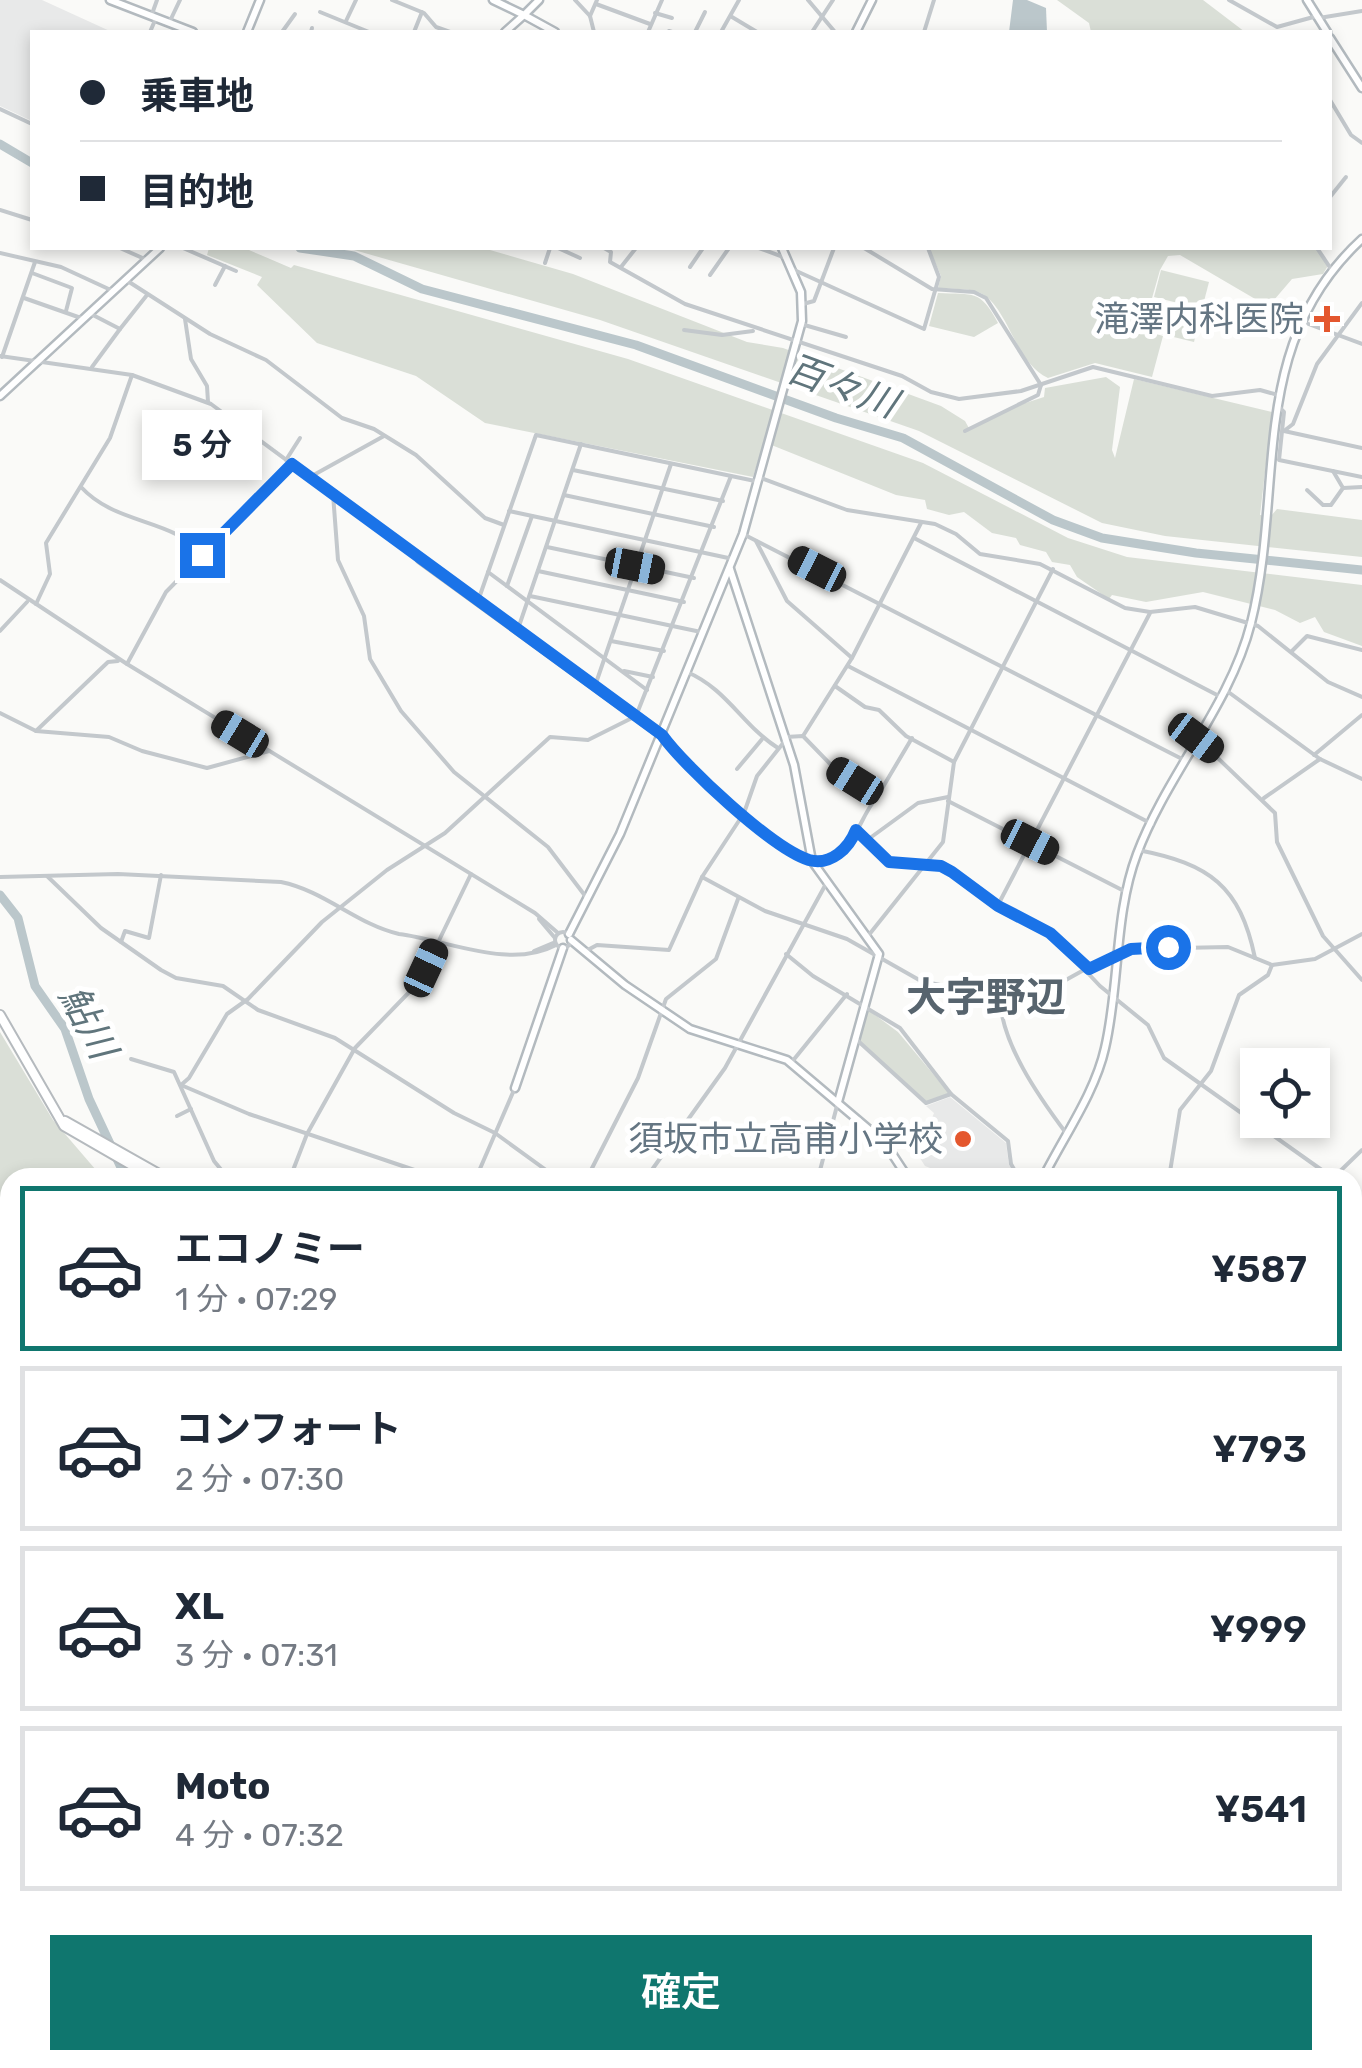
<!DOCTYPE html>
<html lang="ja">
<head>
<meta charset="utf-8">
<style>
	body { margin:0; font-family:Rubik,"Noto Sans JP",sans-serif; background:#f2f2f3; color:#1f2937; height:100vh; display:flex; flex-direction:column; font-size:38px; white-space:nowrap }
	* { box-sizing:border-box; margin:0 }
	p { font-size:32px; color:#747a83 }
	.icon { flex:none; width:55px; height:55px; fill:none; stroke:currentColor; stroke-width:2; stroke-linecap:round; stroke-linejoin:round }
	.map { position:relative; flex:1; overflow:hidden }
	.panel { position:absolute; left:0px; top:1168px; width:1362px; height:902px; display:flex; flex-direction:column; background:#fff; border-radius:30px 30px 0 0; box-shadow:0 5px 15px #0003 }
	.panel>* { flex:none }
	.hud { position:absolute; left:30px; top:30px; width:1302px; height:220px; border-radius:0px; box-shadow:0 5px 15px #0003; display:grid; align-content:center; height:220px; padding:0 50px; background:#fff }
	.controls { position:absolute; left:1240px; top:1048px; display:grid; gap:20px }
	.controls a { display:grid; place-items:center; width:90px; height:90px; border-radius:0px; background:#fff; box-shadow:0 5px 15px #0003; font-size:50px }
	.end { position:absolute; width:45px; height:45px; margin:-22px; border:12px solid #1a73e8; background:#fff; box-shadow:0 0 0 5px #fff }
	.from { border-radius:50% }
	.bubble { position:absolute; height:70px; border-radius:0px; background:#fff; box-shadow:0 5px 15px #0003; font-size:32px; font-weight:600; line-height:70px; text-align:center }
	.car { position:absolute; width:30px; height:60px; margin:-30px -15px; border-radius:12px; box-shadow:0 0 8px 2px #0007; background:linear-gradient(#222 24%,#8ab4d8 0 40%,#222 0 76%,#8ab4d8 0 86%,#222 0) }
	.hud b { display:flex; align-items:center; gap:35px; height:95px; font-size:38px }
	.hud b+b { border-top:2px solid #e0e1e3 }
	.hud i { width:25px; height:25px; background:#1f2937 }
	ul { padding:18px 0 0; list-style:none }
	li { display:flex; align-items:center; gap:30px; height:165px; margin:0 20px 15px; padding:0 30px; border:5px solid #e0e1e3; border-radius:0px }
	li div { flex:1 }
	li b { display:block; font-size:38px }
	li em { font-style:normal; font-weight:600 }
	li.current { border-color:#0f766e }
	li>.icon { width:90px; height:90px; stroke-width:1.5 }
	.button { display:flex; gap:20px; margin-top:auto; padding:20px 50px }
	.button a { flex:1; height:115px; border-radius:0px; background:#0f766e; color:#fff; font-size:40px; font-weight:600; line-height:115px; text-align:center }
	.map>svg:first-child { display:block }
	.built { fill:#e8e9e9 }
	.green { fill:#dadfd7 }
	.water { fill:#bbc7cb }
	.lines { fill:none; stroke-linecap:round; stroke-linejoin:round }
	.river { stroke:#bbc7cb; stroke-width:9 }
	.secondary-casing { stroke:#b3babf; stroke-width:11 }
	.primary-casing { stroke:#b5babe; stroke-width:12 }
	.street { stroke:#c3c8cc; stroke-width:4 }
	.secondary { stroke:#fff; stroke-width:6 }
	.primary { stroke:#fff; stroke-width:8 }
	.route { stroke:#1a73e8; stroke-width:12 }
	.poi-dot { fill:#e4572e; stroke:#fff; stroke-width:4 }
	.labels { text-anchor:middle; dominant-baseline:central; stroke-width:10; stroke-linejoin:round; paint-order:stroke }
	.poi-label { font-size:35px; fill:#657683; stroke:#fff; text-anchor:end }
	.water-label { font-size:38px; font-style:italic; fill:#60757c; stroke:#fff }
	.quarter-label { font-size:40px; font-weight:bold; fill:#57646e; stroke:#fff }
</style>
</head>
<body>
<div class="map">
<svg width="1362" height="2068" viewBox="0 0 1362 2068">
	<rect width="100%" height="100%" fill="#fafaf8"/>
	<g class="built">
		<path d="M0 0H42L112 32H32V121L0 106Z"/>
		<path d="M950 1097 1006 1143 1009 1165 1017 1177H953L925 1166 918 1155 934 1113 926 1106Z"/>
	</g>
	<g class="green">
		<path d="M1057 0H1203L1245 32H1091L1089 23Z"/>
		<path d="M209 248 249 250 291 268 294 265 628 359 923 463 1068 538 1127 557 1362 585V646L1324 632 1315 617 1300 623 1275 610 1203 592 1146 602 1112 595 1109 599 1077 577 1070 565 1052 562 1046 552 1020 545 1016 538 992 533 964 512 949 515 927 509 925 500 896 495 764 442 753 477 485 423 416 376 317 343 257 285 262 277 207 255Z"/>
		<path d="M347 248H483L573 274 747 342 783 348 941 406 965 421 970 430 1016 406 1044 397 1045 388 1106 377 1120 387 1112 450 1115 458 1134 379 1272 412 1260 515 1271 516 1277 509 1362 520V557L1165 536 1102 523 919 431 600 320Z"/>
		<path d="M929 248H1317L1329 264 1323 274 1292 279 1274 300 1262 303 1180 255 1168 256 1160 270 1143 330 1163 336 1152 377 1095 363 1048 378C1014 363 1008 303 978 292 966 288 950 289 938 288L941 276Z"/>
		<path d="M1161 270 1209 282 1202 309 1154 297Z"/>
		<path d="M938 293C974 295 980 289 998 323L974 337 929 326Z"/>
		<path d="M1153 300 1201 312 1194 342 1145 330Z"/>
		<path d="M867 1009 898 1032 949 1093 926 1102 856 1038Z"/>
		<path d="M0 1032 53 1120 102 1177 10 1178V2060H367L368 2068H0Z"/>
		<path d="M1353 1745 1362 1746V2031L1353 2032Z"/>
		<path d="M504 2060H1263L1261 2068H499Z"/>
	</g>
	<path class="water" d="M1013 0H1027L1046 8 1047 32H1009Z"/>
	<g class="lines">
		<g class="river">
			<path d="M0 144 32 163"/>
			<path d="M300 248 354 256 422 289 636 345 836 418 903 438 1053 520 1102 538 1196 553 1362 570"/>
			<path d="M0 895 18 918 35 986 65 1029 89 1099 126 1178"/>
			<path d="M1352 1724 1362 1727"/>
		</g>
		<g class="secondary-casing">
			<g id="secondary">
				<path d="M110 0 193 32"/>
				<path d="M493 0 524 15 539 0"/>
				<path d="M1307 0 1327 32"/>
				<path d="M247 32 260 0"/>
				<path d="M505 32 524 15 555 32"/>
				<path d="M856 32 872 0"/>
				<path d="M1330 38 1362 88"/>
				<path d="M0 396 160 248"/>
				<path d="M420 559 662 735"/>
				<path d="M730 569 794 765 812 861 879 954 838 1102"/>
				<path d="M569 934 620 834 743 534 802 321 801 292 782 248"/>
				<path d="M571 940 625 985 690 1029 787 1060 885 1143 908 1178"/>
				<path d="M515 1088 563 948"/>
				<path d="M1043 1178C1064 1136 1095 1093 1105 1048 1120 984 1114 915 1137 854 1167 774 1230 706 1251 623 1285 488 1246 345 1362 239"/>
			</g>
		</g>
		<g class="primary-casing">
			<g id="primary">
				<path d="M0 1015 64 1126 154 1178"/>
				<path d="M65 1121 166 1178"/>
				<path d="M1352 1665H1362"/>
			</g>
		</g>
		<g class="street">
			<path d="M392 0 424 13 436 27 450 32"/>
			<path d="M575 0 590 16 594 32"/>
			<path d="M808 0 835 32"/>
			<path d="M1229 0 1277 27 1317 16"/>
			<path d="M596 4 650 24"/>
			<path d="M320 12 369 32"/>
			<path d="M655 13 672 18"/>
			<path d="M152 14 157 0"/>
			<path d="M590 16 597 0"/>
			<path d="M732 17 757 32"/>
			<path d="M1319 18 1362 11"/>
			<path d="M346 21 356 0"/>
			<path d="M169 23 180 0"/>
			<path d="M669 31 672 32"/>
			<path d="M150 32 156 18"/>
			<path d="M282 32 295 14"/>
			<path d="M311 32 312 28"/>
			<path d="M414 32 422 12"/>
			<path d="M648 32 662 0"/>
			<path d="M695 32 705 12"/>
			<path d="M721 32 739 0"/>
			<path d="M812 32 833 0"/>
			<path d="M924 32 934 0"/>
			<path d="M1330 100 1351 135 1362 143"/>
			<path d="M0 109 32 124"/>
			<path d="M1330 197 1346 177"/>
			<path d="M0 210 32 220"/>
			<path d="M120 248 147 260"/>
			<path d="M183 248 236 271"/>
			<path d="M558 248 580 258"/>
			<path d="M604 248 611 252 610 262 685 304 902 376 931 392 959 399 1021 391 1093 367 1212 396 1260 390 1278 395"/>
			<path d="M759 248 786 258"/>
			<path d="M864 248 932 289 974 292 986 298 1041 385"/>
			<path d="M1317 248 1333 272"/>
			<path d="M0 253 61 267 113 291"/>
			<path d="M545 263 550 248"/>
			<path d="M621 267 636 248"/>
			<path d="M690 267 703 248"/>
			<path d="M792 269 924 329 939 277 928 248"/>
			<path d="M32 273 72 288 66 311"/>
			<path d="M710 275 729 248"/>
			<path d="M126 280 210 334 266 360 342 418 374 429 416 455 485 518 504 525"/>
			<path d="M215 285 225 266"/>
			<path d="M24 298 81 318"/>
			<path d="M803 304 814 301 834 248"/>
			<path d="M91 314 120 329 92 367"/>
			<path d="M185 319 191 359 207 386 208 402"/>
			<path d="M1303 322 1362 344"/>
			<path d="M801 324 846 337"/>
			<path d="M120 329 147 295"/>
			<path d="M684 330 722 335 753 331"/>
			<path d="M0 356 132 375 211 404 420 559"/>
			<path d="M2 357 35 262"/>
			<path d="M1279 407 1284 412 1279 460 1362 477"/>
			<path d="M965 431 1038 395 1041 385"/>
			<path d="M1284 431 1293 424 1317 364 1362 303"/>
			<path d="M1284 431 1362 448"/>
			<path d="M286 460 300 438"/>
			<path d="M573 470 723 501"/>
			<path d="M310 477 384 436"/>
			<path d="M761 478 847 510 935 524 956 534 980 554 1040 564 1125 608 1150 612 1195 607 1258 626 1328 682 1362 697"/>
			<path d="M81 487C117 526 174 518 202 555"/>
			<path d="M1343 488 1362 487"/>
			<path d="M1307 490 1323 505H1331L1343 488 1333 471"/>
			<path d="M333 494 338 560 364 616 370 659 401 711 454 772 548 847 586 897"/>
			<path d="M564 495 714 527"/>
			<path d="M509 511 733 559"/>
			<path d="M743 534 1184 760"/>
			<path d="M914 538 1219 696"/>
			<path d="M756 541 787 601 852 658"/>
			<path d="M547 547 694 578"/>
			<path d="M538 571 684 602"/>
			<path d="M488 572 647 690"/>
			<path d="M0 580 127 664 535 913 558 933"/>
			<path d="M507 586 532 516"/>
			<path d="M530 596 701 632"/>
			<path d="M478 601 536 435 755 481"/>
			<path d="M36 604 50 574 46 543 110 438 132 375"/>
			<path d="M518 629 581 444"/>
			<path d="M0 631 27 602"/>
			<path d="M611 641 664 651"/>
			<path d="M1292 651 1307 636 1362 650"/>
			<path d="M127 664 166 592 292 464"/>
			<path d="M848 666 1152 824"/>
			<path d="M624 671 653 677"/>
			<path d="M687 672C727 689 743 726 778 748"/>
			<path d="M595 686 671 464"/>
			<path d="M835 686 865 707 879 710 906 736 954 762"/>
			<path d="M1227 691 1320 759 1362 779"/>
			<path d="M0 713 36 731 109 737 142 751 207 768 269 751"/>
			<path d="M36 731 108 662 118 661"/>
			<path d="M662 735C684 766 793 874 832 858 855 848 861 815 877 797L835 769 803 736 786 737"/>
			<path d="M803 736 852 658 921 523"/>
			<path d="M1199 740 1275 813 1277 842 1323 936 1362 980"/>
			<path d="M1314 755 1362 715"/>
			<path d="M737 769 763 738"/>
			<path d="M877 797 912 738"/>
			<path d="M1264 798 1320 759"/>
			<path d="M948 801 1126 892"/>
			<path d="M856 830 889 862 941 865 998 905 1050 933 1100 986 1148 1025 1164 1058 1333 1178"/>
			<path d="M870 838 918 803 948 797"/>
			<path d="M1138 850C1210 864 1240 886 1255 958"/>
			<path d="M47 876 101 928 161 970 176 978 223 986 258 1010 335 1038 454 1113 495 1133 557 1178"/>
			<path d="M0 877 118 874 281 882C325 891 356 924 399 934 448 940 509 970 556 945"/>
			<path d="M702 877 765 911 847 939 921 981 1008 999 1046 991 1109 956 1131 949 1228 947 1272 965 1315 959 1362 934"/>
			<path d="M998 905 1150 613"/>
			<path d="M539 919 555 938"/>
			<circle cx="563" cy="940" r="8"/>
			<path d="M868 936 943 842 954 762 1053 569"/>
			<path d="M121 942 125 931 149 938 161 875"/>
			<path d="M534 951 553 943"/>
			<path d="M584 952 597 945 669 950 702 877 744 813 757 776 784 742"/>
			<path d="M786 954 813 976 900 1028 951 1094"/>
			<path d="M1000 998C1001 1043 1039 1097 1066 1133"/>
			<path d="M857 1040 926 1103 951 1094 1008 1141 1011 1164 1019 1178"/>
			<path d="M131 1059 174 1072 214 1161 228 1178"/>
			<path d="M791 1063 847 994"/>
			<path d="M181 1085 189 1078 227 1014 248 999 322 922 387 870 445 833 550 737 588 740 636 716 731 476"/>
			<path d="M181 1085 249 1114 438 1178"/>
			<path d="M177 1116 191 1109"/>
			<path d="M290 1178 307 1134 355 1048 419 982 471 874"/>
			<path d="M476 1178 514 1090"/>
			<path d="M587 1178 638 1078 666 999 716 959 738 899"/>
			<path d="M646 1178 725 1068 827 882"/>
			<path d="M818 1178 838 1102"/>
			<path d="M1169 1178 1180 1110 1211 1071 1239 995 1268 975 1272 965"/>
			<path d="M1333 1178 1362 1150"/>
			<path d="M1352 1195 1362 1203"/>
			<path d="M1352 1293 1362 1292"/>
			<path d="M1352 1428 1362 1431"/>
			<path d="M0 1466 10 1463"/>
			<path d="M1352 1477 1362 1484"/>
			<path d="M1352 1494 1362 1496"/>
			<path d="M0 1495 10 1490"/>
			<path d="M1352 1552H1362"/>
			<path d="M1352 1611 1362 1612"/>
			<path d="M314 2060 318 2068"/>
			<path d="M192 2068 201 2060"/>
			<path d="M234 2068 241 2060"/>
			<path d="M438 2068 454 2060"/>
		</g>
		<use href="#secondary" class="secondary"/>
		<use href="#primary" class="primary"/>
	</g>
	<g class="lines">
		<path class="route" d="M202 555 292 464 662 735C684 766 773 849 809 860 831 866 849 848 856 830L889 862 941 866 952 872 998 906 1050 933 1089 969 1131 949 1168 947"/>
	</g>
	<g class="poi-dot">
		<path d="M1322 304h10v10h10v10h-10v10h-10v-10h-10v-10h10z"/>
		<circle cx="963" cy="1139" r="10"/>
	</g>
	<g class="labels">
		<g class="poi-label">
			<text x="1304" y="319">滝澤内科医院</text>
			<text x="943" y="1139">須坂市立高甫小学校</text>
		</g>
		<g class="water-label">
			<text transform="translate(842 386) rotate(20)">百々川</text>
			<text transform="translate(88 1022) rotate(62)">鮎川</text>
		</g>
		<g class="quarter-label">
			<text x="986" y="997">大字野辺</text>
		</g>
	</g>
</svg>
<div class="controls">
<a><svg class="icon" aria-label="locate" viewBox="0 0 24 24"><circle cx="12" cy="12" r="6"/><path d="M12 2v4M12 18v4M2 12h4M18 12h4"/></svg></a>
</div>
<i class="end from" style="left:1168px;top:947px"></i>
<i class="end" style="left:202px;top:555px"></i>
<div class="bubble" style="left:142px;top:410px;width:120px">5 分</div>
<i class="car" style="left:635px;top:566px;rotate:101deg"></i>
<i class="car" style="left:817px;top:569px;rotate:297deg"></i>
<i class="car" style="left:240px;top:734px;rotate:301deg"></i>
<i class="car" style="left:1196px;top:738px;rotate:127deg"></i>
<i class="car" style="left:855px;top:781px;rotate:302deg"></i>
<i class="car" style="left:1030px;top:842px;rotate:117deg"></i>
<i class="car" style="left:426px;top:968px;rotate:25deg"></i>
<div class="hud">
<b><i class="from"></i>乗車地</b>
<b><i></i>目的地</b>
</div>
<section class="panel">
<ul>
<li class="current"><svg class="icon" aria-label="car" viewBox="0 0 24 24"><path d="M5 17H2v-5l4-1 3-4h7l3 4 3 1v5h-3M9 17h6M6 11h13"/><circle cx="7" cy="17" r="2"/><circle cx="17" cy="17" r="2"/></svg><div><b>エコノミー</b><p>1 分 · 07:29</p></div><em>¥587</em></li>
<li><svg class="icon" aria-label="car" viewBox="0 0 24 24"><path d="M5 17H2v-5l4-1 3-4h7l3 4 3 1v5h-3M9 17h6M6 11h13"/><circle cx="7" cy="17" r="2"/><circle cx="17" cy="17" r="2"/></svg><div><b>コンフォート</b><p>2 分 · 07:30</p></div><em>¥793</em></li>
<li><svg class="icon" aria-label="car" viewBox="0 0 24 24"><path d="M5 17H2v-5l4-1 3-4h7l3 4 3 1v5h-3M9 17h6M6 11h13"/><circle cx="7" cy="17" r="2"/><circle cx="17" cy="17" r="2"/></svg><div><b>XL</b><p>3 分 · 07:31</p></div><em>¥999</em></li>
<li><svg class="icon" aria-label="car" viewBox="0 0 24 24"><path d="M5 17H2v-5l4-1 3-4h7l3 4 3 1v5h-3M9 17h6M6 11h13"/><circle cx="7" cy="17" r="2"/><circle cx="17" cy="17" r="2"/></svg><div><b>Moto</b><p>4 分 · 07:32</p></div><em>¥541</em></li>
</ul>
<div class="button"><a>確定</a></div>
</section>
</div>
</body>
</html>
